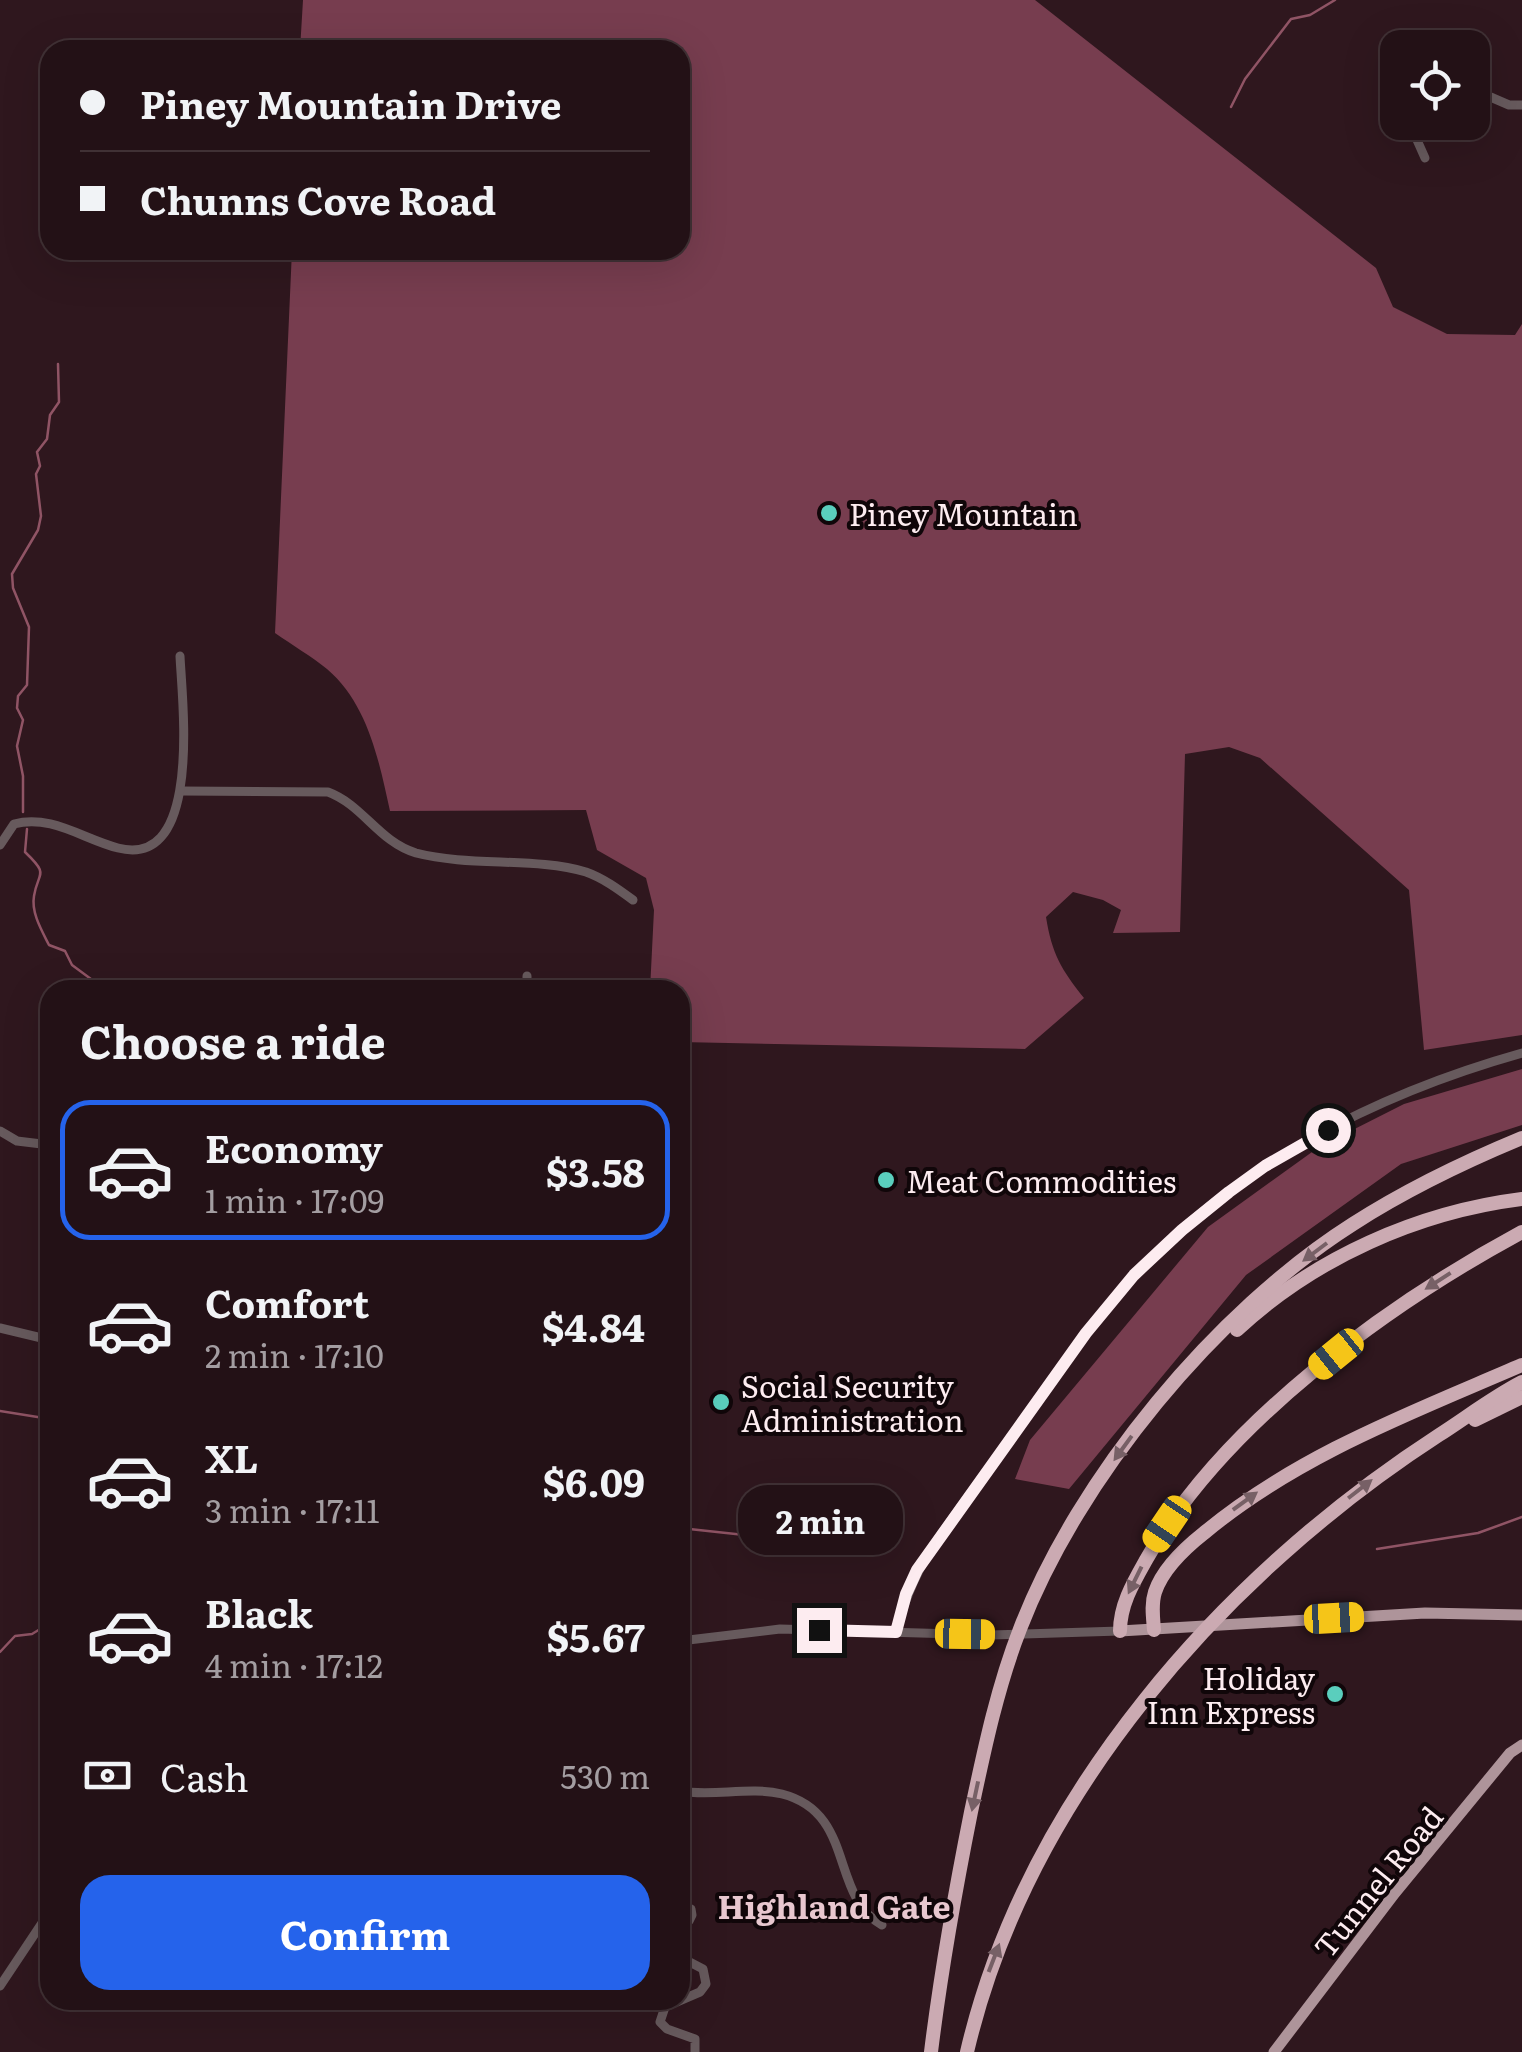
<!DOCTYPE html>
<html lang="en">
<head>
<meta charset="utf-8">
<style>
	body { margin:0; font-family:Literata,serif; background:#2f1f23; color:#f1f3f6; height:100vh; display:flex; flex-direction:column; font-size:38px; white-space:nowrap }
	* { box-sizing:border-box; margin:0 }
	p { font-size:32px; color:#a39da1 }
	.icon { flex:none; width:55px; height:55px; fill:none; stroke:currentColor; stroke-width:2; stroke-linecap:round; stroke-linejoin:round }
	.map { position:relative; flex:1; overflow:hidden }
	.drawer { position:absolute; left:40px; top:980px; width:650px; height:1030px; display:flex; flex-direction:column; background:#231116; border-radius:30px; box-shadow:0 10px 40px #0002,0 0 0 2px #403135 }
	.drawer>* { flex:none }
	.banner { position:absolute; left:40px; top:40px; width:650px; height:220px; border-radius:30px; box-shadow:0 10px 40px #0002,0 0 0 2px #403135; display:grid; align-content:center; height:220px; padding:0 40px; background:#231116 }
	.controls { position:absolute; left:1380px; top:30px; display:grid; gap:20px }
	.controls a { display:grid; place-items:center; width:110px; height:110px; border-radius:20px; background:#231116; box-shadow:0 10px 40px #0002,0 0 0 2px #403135; font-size:50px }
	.end { position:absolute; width:45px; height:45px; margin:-22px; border:12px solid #fdecf0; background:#111; box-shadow:0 0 0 5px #111 }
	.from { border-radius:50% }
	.bubble { position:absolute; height:70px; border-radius:30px; background:#231116; box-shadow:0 10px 40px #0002,0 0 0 2px #403135; font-size:32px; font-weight:700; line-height:70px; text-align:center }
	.car { position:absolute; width:30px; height:60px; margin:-30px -15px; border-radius:12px; box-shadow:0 0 8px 2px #0007; background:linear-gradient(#f5c518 24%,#345 0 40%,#f5c518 0 76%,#345 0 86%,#f5c518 0) }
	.banner b { display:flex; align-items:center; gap:35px; height:95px; font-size:38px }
	.banner b+b { border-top:2px solid #403135 }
	.banner i { width:25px; height:25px; background:#f1f3f6 }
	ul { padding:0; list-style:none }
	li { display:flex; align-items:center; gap:30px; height:140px; margin:0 20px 15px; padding:0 20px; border:5px solid transparent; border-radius:30px }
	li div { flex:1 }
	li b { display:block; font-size:38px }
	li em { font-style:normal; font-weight:700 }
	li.current { border-color:#2563eb }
	li>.icon { width:90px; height:90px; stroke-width:1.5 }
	h2 { padding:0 40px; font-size:45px; line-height:120px }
	.pay { display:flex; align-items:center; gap:25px; height:110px; padding:0 40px; font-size:38px }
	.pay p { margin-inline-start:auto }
	.action { display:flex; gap:20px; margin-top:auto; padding:20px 40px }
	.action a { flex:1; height:115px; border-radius:30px; background:#2563eb; color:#fff; font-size:40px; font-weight:700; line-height:115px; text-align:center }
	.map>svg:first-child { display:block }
	.forest { fill:#773d4f }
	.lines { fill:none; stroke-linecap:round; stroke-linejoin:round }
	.stream { stroke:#905465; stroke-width:2.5 }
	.minor { stroke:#675a5d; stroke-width:9 }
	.major { stroke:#ae949a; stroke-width:11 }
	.highway { stroke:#cbaab2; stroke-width:14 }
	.oneway { fill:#776066 }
	.route { stroke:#fdecf0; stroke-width:12 }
	.poi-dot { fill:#5acebd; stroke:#100609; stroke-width:4 }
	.labels { text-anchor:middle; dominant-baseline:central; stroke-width:8; stroke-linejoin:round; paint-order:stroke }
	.poi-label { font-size:30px; fill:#fdecf0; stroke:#100609; text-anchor:start }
	.street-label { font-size:30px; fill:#fdecf0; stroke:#100609 }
	.neighbourhood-label { font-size:32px; font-weight:bold; fill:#e8c7cf; stroke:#100609 }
</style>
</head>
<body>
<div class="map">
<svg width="1522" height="2052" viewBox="0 0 1522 2052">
	<rect width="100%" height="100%" fill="#2f171e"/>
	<g class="forest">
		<path d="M303 0H1035L1376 268 1393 307 1447 334 1515 335 1522 324V1035L1424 1050 1409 890 1260 758 1229 747 1185 754 1180 932 1113 933 1121 910 1103 900 1073 892 1046 917C1052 954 1061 969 1084 998L1025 1049 680 1042V990H650L654 910 646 878 597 850 586 810 390 811C379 761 368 704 327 669 311 656 292 645 275 633L292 250H680V50H300Z"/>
		<path d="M1522 1069V1125L1401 1164 1246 1275 1069 1489 1015 1479 1030 1440 1208 1227 1319 1147 1404 1104Z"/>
	</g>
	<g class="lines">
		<g class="stream">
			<path d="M1231 107 1245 79 1291 19 1310 15 1335 0"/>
			<path d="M23 812V776L17 746 23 720 17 708 18 696 27 685 29 627 13 588 12 574 38 530 41 516 36 474 40 466 37 452 47 439 50 415 59 402 58 364"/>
			<path d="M27 829 25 852C50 876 38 871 34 896 31 913 42 931 49 945L65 951 72 965 95 982 98 990"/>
			<path d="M0 1411 50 1419"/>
			<path d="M680 1528 754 1536 777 1508 892 1523"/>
			<path d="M1377 1549 1478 1533 1522 1517"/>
			<path d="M0 1652 15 1636 32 1634 50 1623"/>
		</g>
		<g class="minor">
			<path d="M1472 89 1509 105H1522"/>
			<path d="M1409 122 1425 158"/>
			<path d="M181 791 328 792C363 805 379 842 416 853 470 867 536 857 586 872 603 878 618 889 633 900"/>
			<path d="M0 845 14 824C51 814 83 839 118 848 203 870 182 701 180 656"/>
			<path d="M527 990V976"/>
			<path d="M0 1131 17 1141 50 1145"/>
			<path d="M0 1328 50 1340"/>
			<path d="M896 1632C906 1595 919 1566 941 1534 975 1487 1009 1440 1044 1393 1072 1353 1099 1314 1132 1278 1236 1165 1376 1094 1522 1053"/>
			<path d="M680 1641 780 1629 990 1635 1120 1631"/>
			<path d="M680 1791C713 1797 749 1786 782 1794 856 1813 829 1895 882 1925"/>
			<path d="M680 1905 691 1909 692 1915 689 1921 680 1922"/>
			<path d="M680 1957 703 1969 706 1984 700 1992 665 2007 660 2022 667 2029 695 2039V2052"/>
			<path d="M0 1986 50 1911"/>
		</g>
		<g class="major">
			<path d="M1120 1631 1425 1613 1522 1615"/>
			<path d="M1274 2052 1395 1893 1510 1753 1522 1745"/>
		</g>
		<g class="highway">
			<path d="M1237 1330C1314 1258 1418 1212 1522 1199"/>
			<path d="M1475 1420 1522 1397"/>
			<path d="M1154 1630C1153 1617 1151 1604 1155 1592 1163 1568 1185 1548 1204 1533 1298 1455 1411 1413 1522 1365"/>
			<path d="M1120 1631C1120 1605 1133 1583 1146 1560 1222 1424 1387 1305 1522 1232"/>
			<path d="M931 2052C941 1971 955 1892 971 1812 984 1751 997 1688 1020 1629 1078 1478 1216 1311 1353 1224 1406 1190 1464 1162 1522 1138"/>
			<path d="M967 2052C1027 1796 1223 1575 1439 1435 1467 1417 1493 1397 1522 1382"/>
		</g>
	</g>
	<defs><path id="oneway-solid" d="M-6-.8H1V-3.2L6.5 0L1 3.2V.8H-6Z" transform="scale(2.5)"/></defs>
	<g class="oneway">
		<use href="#oneway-solid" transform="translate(1315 1252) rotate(143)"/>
		<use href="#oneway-solid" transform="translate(1438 1281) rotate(147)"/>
		<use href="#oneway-solid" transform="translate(1123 1448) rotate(126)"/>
		<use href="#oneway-solid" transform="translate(1360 1489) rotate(-38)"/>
		<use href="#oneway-solid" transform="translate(1245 1501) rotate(-36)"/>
		<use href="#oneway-solid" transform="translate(1135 1580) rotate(116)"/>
		<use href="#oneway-solid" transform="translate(975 1796) rotate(102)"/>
		<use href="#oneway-solid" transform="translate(994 1958) rotate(-69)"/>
	</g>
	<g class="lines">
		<path class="route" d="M819 1630 896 1632 906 1594 917 1570 1086 1333 1134 1275 1182 1230 1229 1192 1265 1166 1328 1130"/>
	</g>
	<g class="poi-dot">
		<circle cx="829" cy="513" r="10"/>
		<circle cx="886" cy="1180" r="10"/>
		<circle cx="721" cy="1402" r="10"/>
		<circle cx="1335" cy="1694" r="10"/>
	</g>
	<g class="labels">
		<g class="poi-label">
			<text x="849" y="513">Piney Mountain</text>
			<text x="906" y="1180">Meat Commodities</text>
			<text x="741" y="1385">Social Security<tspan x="741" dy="34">Administration</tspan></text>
			<text x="1315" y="1677" text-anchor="end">Holiday<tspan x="1315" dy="34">Inn Express</tspan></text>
		</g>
		<g class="street-label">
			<text transform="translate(1377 1881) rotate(-51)">Tunnel Road</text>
		</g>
		<g class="neighbourhood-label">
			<text x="834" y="1905">Highland Gate</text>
		</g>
	</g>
</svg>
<div class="controls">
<a><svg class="icon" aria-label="locate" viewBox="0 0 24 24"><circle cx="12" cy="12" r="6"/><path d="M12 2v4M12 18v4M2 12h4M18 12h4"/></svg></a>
</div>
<i class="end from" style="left:1328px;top:1130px"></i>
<i class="end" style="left:819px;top:1630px"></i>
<div class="bubble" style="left:738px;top:1485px;width:165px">2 min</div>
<i class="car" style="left:1336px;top:1354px;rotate:231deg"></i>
<i class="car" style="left:1167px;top:1524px;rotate:214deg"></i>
<i class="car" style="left:1334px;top:1618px;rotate:87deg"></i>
<i class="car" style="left:965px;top:1634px;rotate:91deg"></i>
<div class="banner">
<b><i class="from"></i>Piney Mountain Drive</b>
<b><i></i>Chunns Cove Road</b>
</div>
<section class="drawer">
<h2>Choose a ride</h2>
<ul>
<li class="current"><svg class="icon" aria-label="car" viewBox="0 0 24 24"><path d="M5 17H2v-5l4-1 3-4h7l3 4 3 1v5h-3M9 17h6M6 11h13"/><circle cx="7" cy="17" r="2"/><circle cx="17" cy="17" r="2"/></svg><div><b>Economy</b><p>1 min · 17:09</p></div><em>$3.58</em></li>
<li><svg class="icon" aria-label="car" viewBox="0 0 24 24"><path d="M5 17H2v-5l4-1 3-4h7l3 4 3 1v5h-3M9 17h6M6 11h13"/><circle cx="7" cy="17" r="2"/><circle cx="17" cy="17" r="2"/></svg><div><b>Comfort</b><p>2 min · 17:10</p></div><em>$4.84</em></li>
<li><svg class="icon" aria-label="car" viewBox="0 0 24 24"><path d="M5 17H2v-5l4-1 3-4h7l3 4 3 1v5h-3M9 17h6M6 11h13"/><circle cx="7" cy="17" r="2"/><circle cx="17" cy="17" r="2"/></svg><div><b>XL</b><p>3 min · 17:11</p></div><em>$6.09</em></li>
<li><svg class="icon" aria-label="car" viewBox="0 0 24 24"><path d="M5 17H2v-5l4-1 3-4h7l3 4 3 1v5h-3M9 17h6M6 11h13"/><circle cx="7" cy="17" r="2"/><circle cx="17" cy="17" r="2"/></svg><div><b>Black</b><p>4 min · 17:12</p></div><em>$5.67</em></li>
</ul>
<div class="pay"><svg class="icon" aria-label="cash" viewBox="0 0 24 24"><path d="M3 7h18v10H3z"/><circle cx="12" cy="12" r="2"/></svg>Cash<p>530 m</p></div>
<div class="action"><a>Confirm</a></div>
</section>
</div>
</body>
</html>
